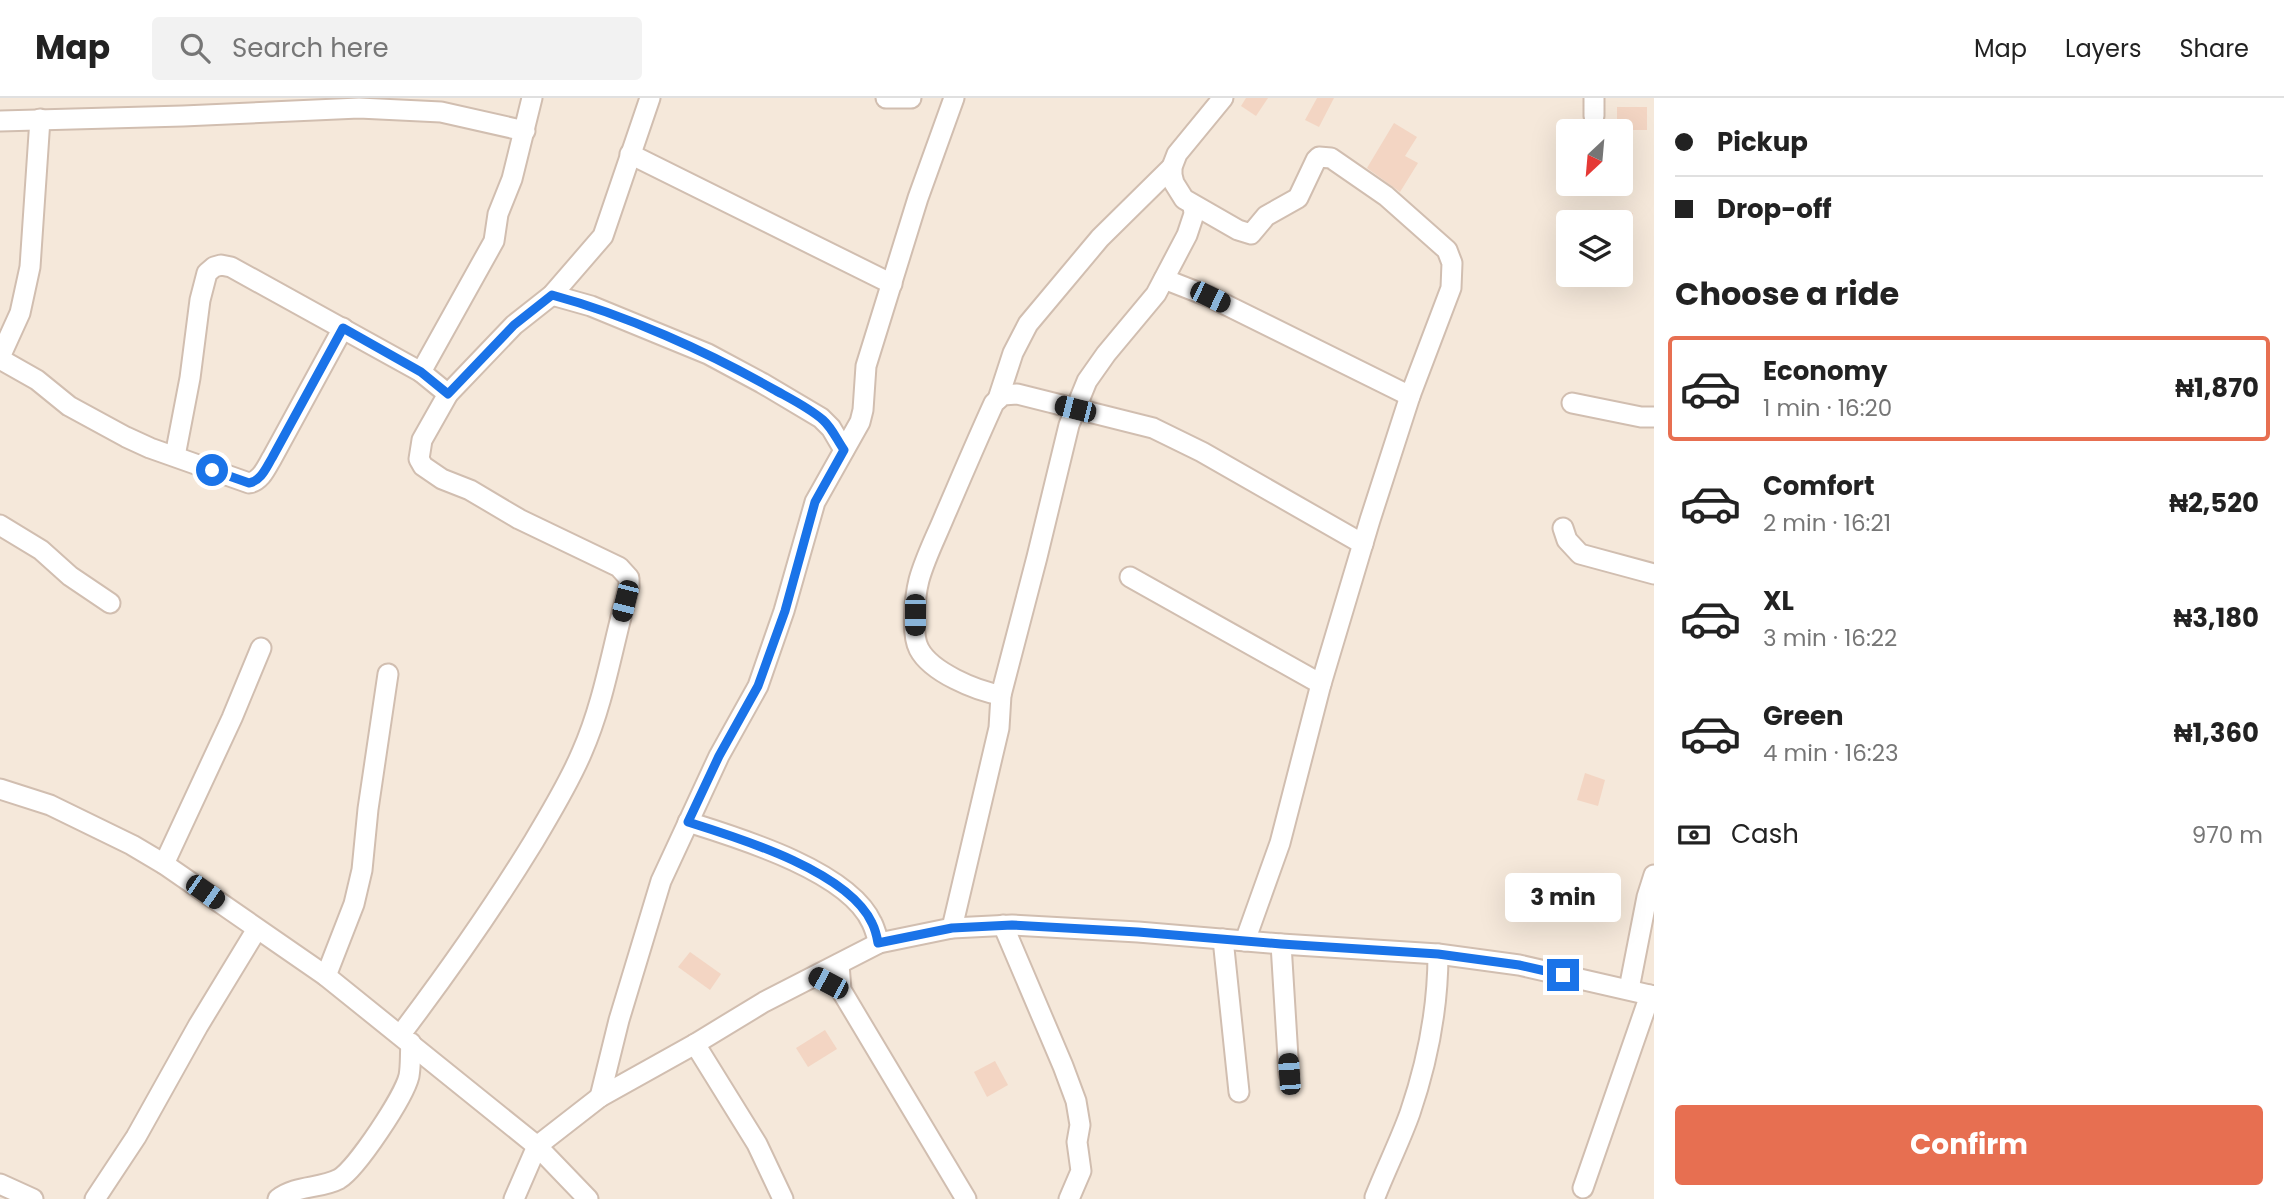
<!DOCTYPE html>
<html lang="en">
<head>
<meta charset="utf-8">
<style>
	body { margin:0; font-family:Poppins,sans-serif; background:#f2f2f2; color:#222; height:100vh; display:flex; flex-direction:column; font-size:26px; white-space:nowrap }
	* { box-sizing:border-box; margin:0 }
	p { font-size:23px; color:#767676 }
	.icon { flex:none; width:38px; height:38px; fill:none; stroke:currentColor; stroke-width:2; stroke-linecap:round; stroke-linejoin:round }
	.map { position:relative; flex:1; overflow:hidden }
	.drawer { display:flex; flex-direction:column; background:#fff; width:630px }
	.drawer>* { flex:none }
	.hud { display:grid; align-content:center; height:154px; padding:0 21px; background:#fff }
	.needle { width:46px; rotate:206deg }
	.tools { position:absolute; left:1556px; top:21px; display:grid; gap:14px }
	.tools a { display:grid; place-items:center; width:77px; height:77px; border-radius:7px; background:#fff; box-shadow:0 7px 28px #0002; font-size:35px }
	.end { position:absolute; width:32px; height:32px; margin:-16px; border:9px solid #1a73e8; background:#fff; box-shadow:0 0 0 4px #fff }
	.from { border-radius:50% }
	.bubble { position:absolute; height:49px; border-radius:7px; background:#fff; box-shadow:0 7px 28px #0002; font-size:23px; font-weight:700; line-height:49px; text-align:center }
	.car { position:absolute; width:21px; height:42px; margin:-21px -10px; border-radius:9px; box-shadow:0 0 5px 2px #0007; background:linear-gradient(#222 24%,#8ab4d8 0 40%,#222 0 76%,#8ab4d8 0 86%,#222 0) }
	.hud b { display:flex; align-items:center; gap:24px; height:66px; font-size:26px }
	.hud b+b { border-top:2px solid #e0e0e0 }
	.hud i { width:18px; height:18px; background:#222 }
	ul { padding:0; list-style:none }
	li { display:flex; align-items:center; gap:21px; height:105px; margin:0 14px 10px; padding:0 7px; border:4px solid transparent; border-radius:7px }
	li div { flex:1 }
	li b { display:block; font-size:26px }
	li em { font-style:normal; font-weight:700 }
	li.on { border-color:#e76f51 }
	li>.icon { width:63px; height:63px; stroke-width:1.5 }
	h2 { padding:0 21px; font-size:32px; line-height:84px }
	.pay { display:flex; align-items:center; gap:18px; height:77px; padding:0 21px; font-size:26px }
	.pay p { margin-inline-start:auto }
	.action { display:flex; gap:14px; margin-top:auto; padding:14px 21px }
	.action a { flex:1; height:80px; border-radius:7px; background:#e76f51; color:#fff; font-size:28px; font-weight:700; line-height:80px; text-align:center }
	header { display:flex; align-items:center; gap:42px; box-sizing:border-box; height:98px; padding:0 35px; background:#fff; border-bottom:2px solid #e0e0e0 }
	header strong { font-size:33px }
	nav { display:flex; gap:38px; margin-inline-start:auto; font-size:24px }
	.search { width:490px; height:63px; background:#f2f2f2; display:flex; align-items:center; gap:18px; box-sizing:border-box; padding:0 24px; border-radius:7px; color:#767676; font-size:26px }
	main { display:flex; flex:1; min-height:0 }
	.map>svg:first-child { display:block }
	.residential { fill:#f5e8da; fill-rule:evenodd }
	.building { fill:#f3d5c3 }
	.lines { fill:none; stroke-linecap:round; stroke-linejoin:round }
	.minor-casing { stroke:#d1beb0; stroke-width:23 }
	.minor { stroke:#fff; stroke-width:19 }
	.route { stroke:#1a73e8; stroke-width:9 }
</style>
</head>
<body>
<header>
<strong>Map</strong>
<div class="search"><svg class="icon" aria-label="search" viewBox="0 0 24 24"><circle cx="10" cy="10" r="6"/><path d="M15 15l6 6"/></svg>Search here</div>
<nav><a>Map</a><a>Layers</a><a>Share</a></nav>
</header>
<main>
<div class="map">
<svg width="1654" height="1101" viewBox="0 0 1654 1101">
	<rect width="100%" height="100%" fill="#fdf6ec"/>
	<path class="residential" d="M0 0H1654V1101H0ZM1568 33H1620V86H1568ZM1568 124H1620V177H1568Z"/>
	<g class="building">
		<path d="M1246 0H1268L1256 18 1241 8Z"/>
		<path d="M1317 0H1334L1319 29 1305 22Z"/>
		<rect x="1617" y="9" width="30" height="23"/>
		<path d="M1394 25 1417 39 1405 58 1418 65 1400 94 1367 70Z"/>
		<path d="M1620 113 1633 115 1629 152 1620 151Z"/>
		<path d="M1585 675 1605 682 1598 708 1577 702Z"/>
		<path d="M690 854 721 876 710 892 678 869Z"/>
		<path d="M825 932 837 951 808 969 796 950Z"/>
		<path d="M995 963 1008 987 987 999 974 974Z"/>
	</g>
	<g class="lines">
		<g class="minor-casing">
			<g id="minor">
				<path d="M886 0H911"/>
				<path d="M1223 0 1177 56 1172 69V77L1174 85 1184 101 1238 132 1251 136 1266 118 1298 100 1316 62 1319 59 1331 60 1386 98 1447 152 1452 165 1451 190 1410 298 1370 422 1321 586 1280 745 1245 843"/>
				<path d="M1594 18V0"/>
				<path d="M0 23 183 18 359 10 441 14 525 33"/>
				<path d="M630 56 892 186"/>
				<path d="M1164 181 1210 199 1410 298"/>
				<path d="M552 197 591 208 708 256 762 285 821 320 831 330 844 352"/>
				<path d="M0 259 20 215 30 169 40 21"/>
				<path d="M0 261 37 282 69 308 126 339 150 350 249 385C261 383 266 370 272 360L343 230"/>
				<path d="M448 296 421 274 494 143 498 116 512 81 532 0"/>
				<path d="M998 301 1013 255 1028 226 1100 140 1172 69"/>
				<path d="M1572 305 1641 319H1654"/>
				<path d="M175 358 190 280 200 202 207 175 214 169 221 167 231 169 421 274"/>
				<path d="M0 427 41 452 70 478 110 505"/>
				<path d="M1563 430 1567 442 1580 456 1654 476"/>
				<path d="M1130 479 1321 586"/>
				<path d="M1001 597C976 593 931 574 919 551 911 536 915 498 919 482 925 460 936 439 945 417 961 380 977 342 994 305L1003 297 1017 296 1153 330 1202 354 1363 446"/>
				<path d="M0 691 50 707 132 747 164 766 326 878 537 1048 588 1101"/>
				<path d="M688 724C739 740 849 773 872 825 875 831 877 839 879 845"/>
				<path d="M164 766 232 620 261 550"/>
				<path d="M1003 827 1063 968 1076 1003 1080 1027 1077 1044 1081 1073 1069 1101"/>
				<path d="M952 830 999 630 1001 597 1037 459 1069 327 1087 283 1106 256 1156 196 1187 137 1194 116 1193 107"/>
				<path d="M1223 841 1239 994"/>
				<path d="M1281 846 1289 976"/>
				<path d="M839 866 841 892 966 1101"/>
				<path d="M326 878 354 806 362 772 368 711 388 576"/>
				<path d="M1629 891 1647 799 1654 777"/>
				<path d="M401 936C448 874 493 810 534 743 551 714 569 685 582 654 605 602 613 544 629 489V480L619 469 519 421 470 392 442 381 423 368 419 361 422 342 448 296 514 227 552 197 603 138 650 0"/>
				<path d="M695 946 757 1046 783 1101"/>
				<path d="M600 999 619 922 661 783 719 658 758 588 784 513 815 404 860 324 863 312 866 268 918 100 954 0"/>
				<path d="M0 1086 33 1101"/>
				<path d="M1583 1090 1650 897"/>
				<path d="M1375 1099C1386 1071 1400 1043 1410 1015 1427 965 1438 909 1438 856"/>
				<path d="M95 1101 136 1039 198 928 257 831"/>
				<path d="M278 1101C296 1087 320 1091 339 1081 357 1070 404 999 409 978 411 967 410 956 411 945"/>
				<path d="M514 1101 537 1048 600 999 695 946 764 904 879 845 952 830 1012 827 1138 834 1281 846 1438 856 1519 867 1654 898"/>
			</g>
		</g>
		<use href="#minor" class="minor"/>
	</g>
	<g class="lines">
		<path class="route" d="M212 372 249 385C261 383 266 370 272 360L343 230 421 274 448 296 514 227 552 197C626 217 706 253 773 291 789 300 808 309 823 322 832 330 837 342 844 352L815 404 785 513 758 588 719 658 688 724C739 740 848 773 872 825 875 831 877 839 878 845L952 830 1012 827 1138 834 1281 846 1438 856 1519 867 1563 877"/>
	</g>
</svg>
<div class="tools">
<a><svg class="needle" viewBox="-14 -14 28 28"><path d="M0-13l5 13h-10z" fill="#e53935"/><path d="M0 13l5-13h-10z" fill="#767676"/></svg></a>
<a><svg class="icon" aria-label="layers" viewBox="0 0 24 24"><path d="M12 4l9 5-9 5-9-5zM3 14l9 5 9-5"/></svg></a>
</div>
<i class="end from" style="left:212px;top:372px"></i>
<i class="end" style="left:1563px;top:877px"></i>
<div class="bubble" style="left:1505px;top:775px;width:116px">3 min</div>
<i class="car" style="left:1210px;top:199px;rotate:116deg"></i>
<i class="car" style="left:1075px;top:311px;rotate:284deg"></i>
<i class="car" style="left:625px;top:503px;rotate:194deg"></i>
<i class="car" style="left:915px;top:517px;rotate:180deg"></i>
<i class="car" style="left:205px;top:794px;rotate:125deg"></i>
<i class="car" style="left:828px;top:885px;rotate:298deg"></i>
<i class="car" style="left:1289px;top:976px;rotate:356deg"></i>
</div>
<section class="drawer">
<div class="hud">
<b><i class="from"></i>Pickup</b>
<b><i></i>Drop-off</b>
</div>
<h2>Choose a ride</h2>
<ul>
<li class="on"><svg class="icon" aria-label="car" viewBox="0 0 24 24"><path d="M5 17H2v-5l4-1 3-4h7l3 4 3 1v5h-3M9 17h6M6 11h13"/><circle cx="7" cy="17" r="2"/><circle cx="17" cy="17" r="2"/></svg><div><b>Economy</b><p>1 min · 16:20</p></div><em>₦1,870</em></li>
<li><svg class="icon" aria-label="car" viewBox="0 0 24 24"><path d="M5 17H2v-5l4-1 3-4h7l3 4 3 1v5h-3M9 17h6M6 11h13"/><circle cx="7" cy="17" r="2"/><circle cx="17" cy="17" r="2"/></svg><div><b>Comfort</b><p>2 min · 16:21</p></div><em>₦2,520</em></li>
<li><svg class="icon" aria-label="car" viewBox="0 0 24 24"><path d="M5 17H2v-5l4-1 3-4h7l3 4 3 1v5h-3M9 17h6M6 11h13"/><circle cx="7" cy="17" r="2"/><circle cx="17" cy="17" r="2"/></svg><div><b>XL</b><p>3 min · 16:22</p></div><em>₦3,180</em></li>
<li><svg class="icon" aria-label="car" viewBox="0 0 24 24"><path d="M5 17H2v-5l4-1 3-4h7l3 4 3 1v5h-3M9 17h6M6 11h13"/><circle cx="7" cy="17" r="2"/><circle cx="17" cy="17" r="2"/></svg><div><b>Green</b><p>4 min · 16:23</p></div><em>₦1,360</em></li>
</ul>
<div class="pay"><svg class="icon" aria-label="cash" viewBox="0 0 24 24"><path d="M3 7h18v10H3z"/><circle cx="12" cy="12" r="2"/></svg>Cash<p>970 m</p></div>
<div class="action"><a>Confirm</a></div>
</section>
</main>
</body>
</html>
